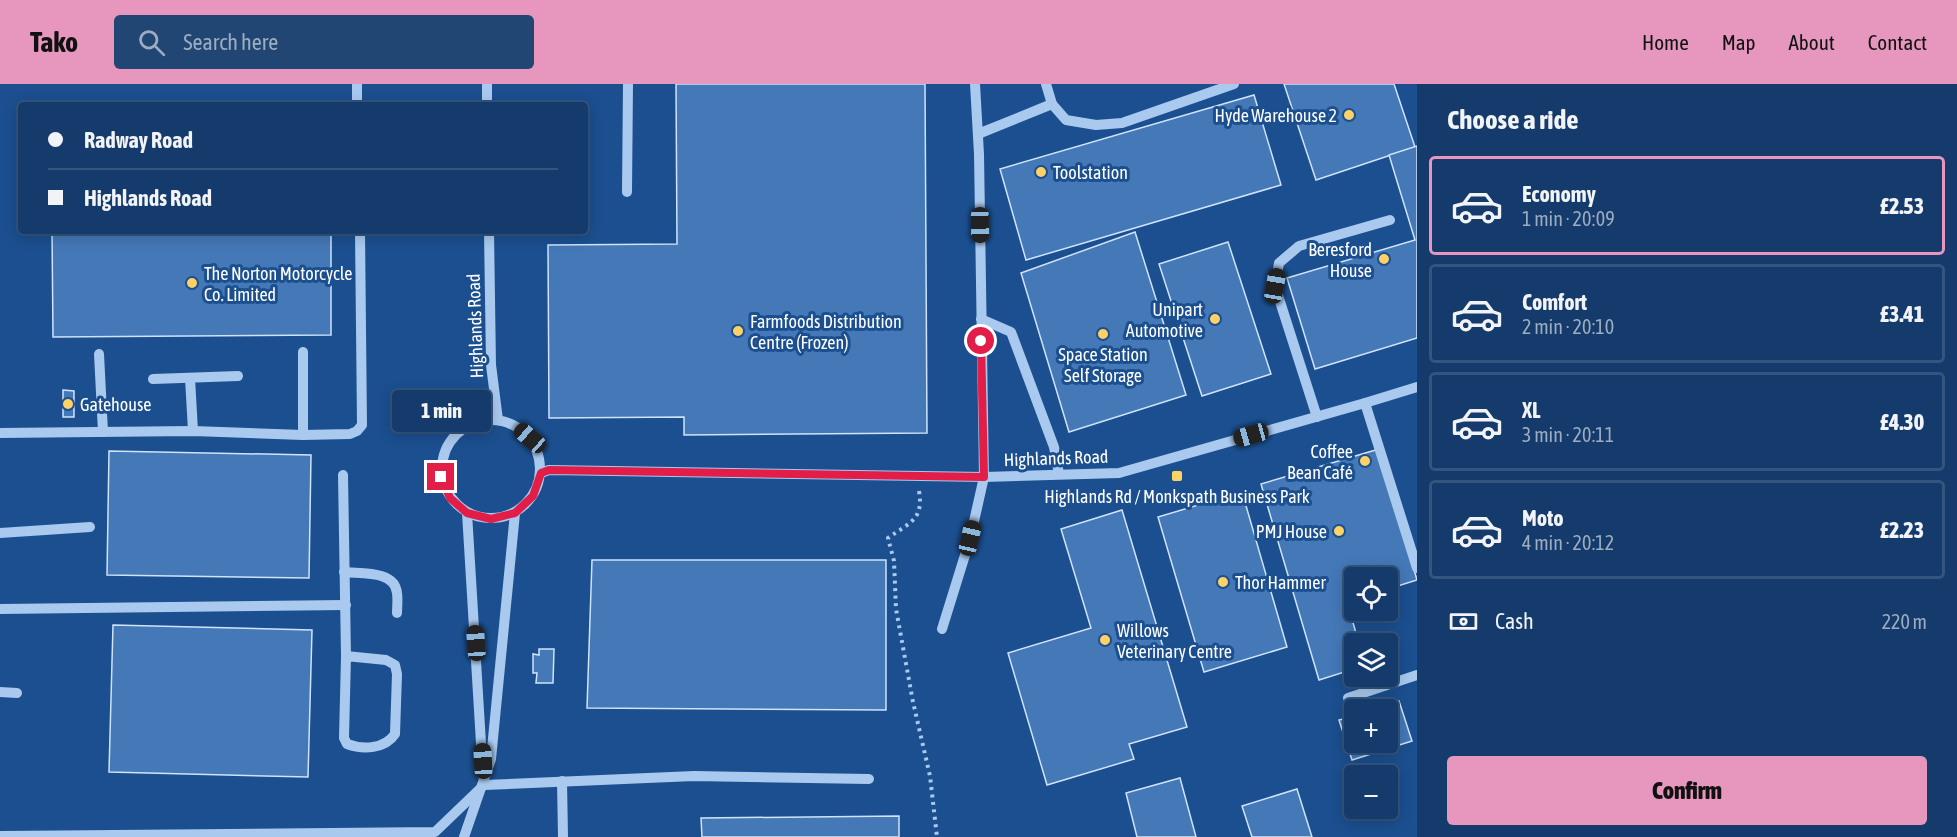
<!DOCTYPE html>
<html lang="en">
<head>
<meta charset="utf-8">
<style>
	body { margin:0; font-family:"Asap Condensed",sans-serif; background:#214673; color:#f1f3f6; height:100vh; display:flex; flex-direction:column; font-size:22px; white-space:nowrap }
	* { box-sizing:border-box; margin:0 }
	p { font-size:20px; color:#9dadc1 }
	.icon { flex:none; width:33px; height:33px; fill:none; stroke:currentColor; stroke-width:2; stroke-linecap:round; stroke-linejoin:round }
	.map { position:relative; flex:1; overflow:hidden }
	.drawer { display:flex; flex-direction:column; background:#143b6b; width:540px }
	.drawer>* { flex:none }
	.top-card { position:absolute; left:18px; top:18px; width:570px; height:132px; border-radius:6px; box-shadow:0 3px 15px #0003,0 0 0 2px #33557e; display:grid; align-content:center; height:132px; padding:0 30px; background:#143b6b }
	.buttons { position:absolute; left:1344px; top:483px; display:grid; gap:12px }
	.buttons a { display:grid; place-items:center; width:54px; height:54px; border-radius:6px; background:#143b6b; box-shadow:0 3px 15px #0003,0 0 0 2px #33557e; font-size:30px }
	.end { position:absolute; width:27px; height:27px; margin:-14px; border:8px solid #e11d48; background:#fff; box-shadow:0 0 0 3px #fff }
	.from { border-radius:50% }
	.bubble { position:absolute; height:42px; border-radius:6px; background:#143b6b; box-shadow:0 3px 15px #0003,0 0 0 2px #33557e; font-size:20px; font-weight:800; line-height:42px; text-align:center }
	.car { position:absolute; width:18px; height:36px; margin:-18px -9px; border-radius:8px; box-shadow:0 0 4px 2px #0007; background:linear-gradient(#222 24%,#8ab4d8 0 40%,#222 0 76%,#8ab4d8 0 86%,#222 0) }
	.top-card b { display:flex; align-items:center; gap:21px; height:57px; font-size:22px }
	.top-card b+b { border-top:2px solid #33557e }
	.top-card i { width:15px; height:15px; background:#f1f3f6 }
	ul { padding:0; list-style:none }
	li { display:flex; align-items:center; gap:18px; height:99px; margin:0 12px 9px; padding:0 18px; border:3px solid #33557e; border-radius:6px }
	li div { flex:1 }
	li b { display:block; font-size:22px }
	li em { font-style:normal; font-weight:800 }
	li.active { border-color:#e797bd }
	li>.icon { width:54px; height:54px; stroke-width:1.5 }
	h2 { padding:0 30px; font-size:27px; line-height:72px }
	.pay { display:flex; align-items:center; gap:15px; height:66px; padding:0 30px; font-size:22px }
	.pay p { margin-inline-start:auto }
	.primary-button { display:flex; gap:12px; margin-top:auto; padding:12px 30px }
	.primary-button a { flex:1; height:69px; border-radius:6px; background:#e797bd; color:#111; font-size:24px; font-weight:800; line-height:69px; text-align:center }
	header { display:flex; align-items:center; gap:36px; box-sizing:border-box; height:84px; padding:0 30px; background:#e797bd; color:#111 }
	header strong { font-size:28px }
	nav { display:flex; gap:33px; margin-inline-start:auto; font-size:21px }
	.search { width:420px; height:54px; background:#214673; display:flex; align-items:center; gap:15px; box-sizing:border-box; padding:0 21px; border-radius:6px; color:#9dadc1; font-size:22px }
	main { display:flex; flex:1; min-height:0 }
	.map>svg:first-child { display:block }
	.building { fill:#4478b7; stroke:#cfe3fa; stroke-width:1.5 }
	.lines { fill:none; stroke-linecap:round; stroke-linejoin:round }
	.path { stroke:#a9c9ee; stroke-width:4; stroke-dasharray:3 4.5; stroke-linecap:butt }
	.minor { stroke:#a9c9ee; stroke-width:10 }
	.route { stroke:#e11d48; stroke-width:8 }
	.poi-dot { fill:#ffd166; stroke:#1b4f8f; stroke-width:2 }
	.labels { text-anchor:middle; dominant-baseline:central; stroke-width:6; stroke-linejoin:round; paint-order:stroke }
	.poi-label { font-size:18px; fill:#fff; stroke:#1b4f8f; text-anchor:start }
	.street-label { font-size:18px; fill:#fff; stroke:#1b4f8f }
</style>
</head>
<body>
<header>
<strong>Tako</strong>
<div class="search"><svg class="icon" aria-label="search" viewBox="0 0 24 24"><circle cx="10" cy="10" r="6"/><path d="M15 15l6 6"/></svg>Search here</div>
<nav><a>Home</a><a>Map</a><a>About</a><a>Contact</a></nav>
</header>
<main>
<div class="map">
<svg width="1417" height="753" viewBox="0 0 1417 753">
	<rect width="100%" height="100%" fill="#1b4f8f"/>
	<g class="building">
		<path d="M676 0H925L927 349 684 351V333L549 334 548 161 677 160Z"/>
		<path d="M1284 0H1394L1415 63 1316 96Z"/>
		<path d="M1254 11 1281 101 1026 176 1000 85Z"/>
		<path d="M330 19V21H52Z"/>
		<path d="M1417 62V254L1315 285 1287 194 1415 156 1389 71Z"/>
		<path d="M52 147H331V251L53 253Z"/>
		<path d="M1135 148 1186 311 1069 348 1021 189Z"/>
		<path d="M1228 158 1271 290 1202 312 1159 180Z"/>
		<path d="M63 306 74 307V333H63Z"/>
		<path d="M1379 365 1417 496 1388 505V494H1354V515L1347 517 1359 560H1354V585L1319 596 1261 400Z"/>
		<path d="M109 367 311 371 309 494 107 491Z"/>
		<path d="M1242 408 1287 563 1204 588 1158 433Z"/>
		<path d="M1122 426 1187 643 1129 660 1134 675 1047 701 1008 569 1091 544 1061 445Z"/>
		<path d="M592 476H886V626L587 624Z"/>
		<path d="M113 541 312 546 308 693 109 688Z"/>
		<path d="M539 565H554L553 599H536L537 589H533V570L539 571Z"/>
		<path d="M1399 617 1412 657 1352 676 1339 636 1354 632V658H1388V626H1374Z"/>
		<path d="M1180 694 1196 753H1137L1126 709Z"/>
		<path d="M1297 705 1312 753H1252L1242 722Z"/>
		<path d="M899 732V753H702L701 734Z"/>
	</g>
	<g class="lines">
		<path class="path" d="M919 407C924 436 909 439 888 454L894 477 896 525 913 618 930 692 937 753"/>
		<g class="minor">
			<path d="M357 0V21"/>
			<path d="M487 0V21"/>
			<path d="M1046 0 1052 20 1066 36 1096 41 1122 39 1234 0"/>
			<path d="M978 50 1052 20"/>
			<path d="M627 108 628 0"/>
			<path d="M489 147 491 281 498 336"/>
			<path d="M981 235 1011 248 1054 363 1059 390"/>
			<path d="M303 268V351"/>
			<path d="M99 270 103 348"/>
			<path d="M190 294 193 347"/>
			<path d="M153 295 238 292"/>
			<path d="M1365 319 1417 484"/>
			<path d="M1317 333 1275 202 1279 179 1299 162 1390 136"/>
			<circle cx="491" cy="385" r="49"/>
			<path d="M0 349 193 347 303 351 350 350 357 347 362 341 360 147"/>
			<path d="M541 389 549 386 984 393 1119 389 1365 319 1417 303"/>
			<path d="M343 391 346 572 344 654 347 660C363 666 385 665 395 650L397 590 395 581 386 576 346 572"/>
			<path d="M467 429 483 692"/>
			<path d="M0 449 90 443"/>
			<path d="M344 488C361 490 395 486 397 509 398 516 397 523 397 529"/>
			<path d="M0 525 346 521"/>
			<path d="M942 545 970 455 984 393 979 70 975 0"/>
			<path d="M0 608 17 609"/>
			<path d="M1348 614 1417 591"/>
			<path d="M562 697 563 753"/>
			<path d="M0 752 435 748 484 701 694 692 869 695"/>
			<path d="M464 753 491 675 515 429"/>
		</g>
	</g>
	<g class="lines">
		<path class="route" d="M441 393 450 414 467 429 491 435 515 429 533 412 541 389 549 386 984 393 981 257"/>
	</g>
	<g class="poi-dot">
		<circle cx="1349" cy="31" r="6"/>
		<circle cx="1041" cy="88" r="6"/>
		<circle cx="1384" cy="175" r="6"/>
		<circle cx="192" cy="199" r="6"/>
		<circle cx="1215" cy="235" r="6"/>
		<circle cx="738" cy="247" r="6"/>
		<circle cx="1103" cy="250" r="6"/>
		<circle cx="68" cy="320" r="6"/>
		<circle cx="1365" cy="377" r="6"/>
		<rect x="1171" y="386" width="12" height="12" rx="3"/>
		<circle cx="1339" cy="447" r="6"/>
		<circle cx="1223" cy="498" r="6"/>
		<circle cx="1105" cy="556" r="6"/>
	</g>
	<g class="labels">
		<g class="poi-label">
			<text x="1337" y="31" text-anchor="end">Hyde Warehouse 2</text>
			<text x="1053" y="88">Toolstation</text>
			<text x="1372" y="165" text-anchor="end">Beresford<tspan x="1372" dy="21">House</tspan></text>
			<text x="204" y="189">The Norton Motorcycle<tspan x="204" dy="21">Co. Limited</tspan></text>
			<text x="1203" y="225" text-anchor="end">Unipart<tspan x="1203" dy="21">Automotive</tspan></text>
			<text x="750" y="237">Farmfoods Distribution<tspan x="750" dy="21">Centre (Frozen)</tspan></text>
			<text x="1103" y="270" text-anchor="middle">Space Station<tspan x="1103" dy="21">Self Storage</tspan></text>
			<text x="80" y="320">Gatehouse</text>
			<text x="1353" y="367" text-anchor="end">Coffee<tspan x="1353" dy="21">Bean Café</tspan></text>
			<text x="1177" y="412" text-anchor="middle">Highlands Rd / Monkspath Business Park</text>
			<text x="1327" y="447" text-anchor="end">PMJ House</text>
			<text x="1235" y="498">Thor Hammer</text>
			<text x="1117" y="546">Willows<tspan x="1117" dy="21">Veterinary Centre</tspan></text>
		</g>
		<g class="street-label">
			<text transform="translate(475 242) rotate(-92)">Highlands Road</text>
			<text transform="translate(1056 374) rotate(-2)">Highlands Road</text>
		</g>
	</g>
</svg>
<div class="buttons">
<a><svg class="icon" aria-label="locate" viewBox="0 0 24 24"><circle cx="12" cy="12" r="6"/><path d="M12 2v4M12 18v4M2 12h4M18 12h4"/></svg></a>
<a><svg class="icon" aria-label="layers" viewBox="0 0 24 24"><path d="M12 4l9 5-9 5-9-5zM3 14l9 5 9-5"/></svg></a>
<a>+</a>
<a>−</a>
</div>
<i class="end from" style="left:981px;top:257px"></i>
<i class="end" style="left:441px;top:393px"></i>
<div class="bubble" style="left:392px;top:306px;width:99px">1 min</div>
<i class="car" style="left:980px;top:141px;rotate:179deg"></i>
<i class="car" style="left:1275px;top:202px;rotate:10deg"></i>
<i class="car" style="left:1251px;top:351px;rotate:254deg"></i>
<i class="car" style="left:530px;top:354px;rotate:311deg"></i>
<i class="car" style="left:970px;top:454px;rotate:13deg"></i>
<i class="car" style="left:476px;top:559px;rotate:356deg"></i>
<i class="car" style="left:483px;top:677px;rotate:357deg"></i>
<div class="top-card">
<b><i class="from"></i>Radway Road</b>
<b><i></i>Highlands Road</b>
</div>
</div>
<section class="drawer">
<h2>Choose a ride</h2>
<ul>
<li class="active"><svg class="icon" aria-label="car" viewBox="0 0 24 24"><path d="M5 17H2v-5l4-1 3-4h7l3 4 3 1v5h-3M9 17h6M6 11h13"/><circle cx="7" cy="17" r="2"/><circle cx="17" cy="17" r="2"/></svg><div><b>Economy</b><p>1 min · 20:09</p></div><em>£2.53</em></li>
<li><svg class="icon" aria-label="car" viewBox="0 0 24 24"><path d="M5 17H2v-5l4-1 3-4h7l3 4 3 1v5h-3M9 17h6M6 11h13"/><circle cx="7" cy="17" r="2"/><circle cx="17" cy="17" r="2"/></svg><div><b>Comfort</b><p>2 min · 20:10</p></div><em>£3.41</em></li>
<li><svg class="icon" aria-label="car" viewBox="0 0 24 24"><path d="M5 17H2v-5l4-1 3-4h7l3 4 3 1v5h-3M9 17h6M6 11h13"/><circle cx="7" cy="17" r="2"/><circle cx="17" cy="17" r="2"/></svg><div><b>XL</b><p>3 min · 20:11</p></div><em>£4.30</em></li>
<li><svg class="icon" aria-label="car" viewBox="0 0 24 24"><path d="M5 17H2v-5l4-1 3-4h7l3 4 3 1v5h-3M9 17h6M6 11h13"/><circle cx="7" cy="17" r="2"/><circle cx="17" cy="17" r="2"/></svg><div><b>Moto</b><p>4 min · 20:12</p></div><em>£2.23</em></li>
</ul>
<div class="pay"><svg class="icon" aria-label="cash" viewBox="0 0 24 24"><path d="M3 7h18v10H3z"/><circle cx="12" cy="12" r="2"/></svg>Cash<p>220 m</p></div>
<div class="primary-button"><a>Confirm</a></div>
</section>
</main>
</body>
</html>
